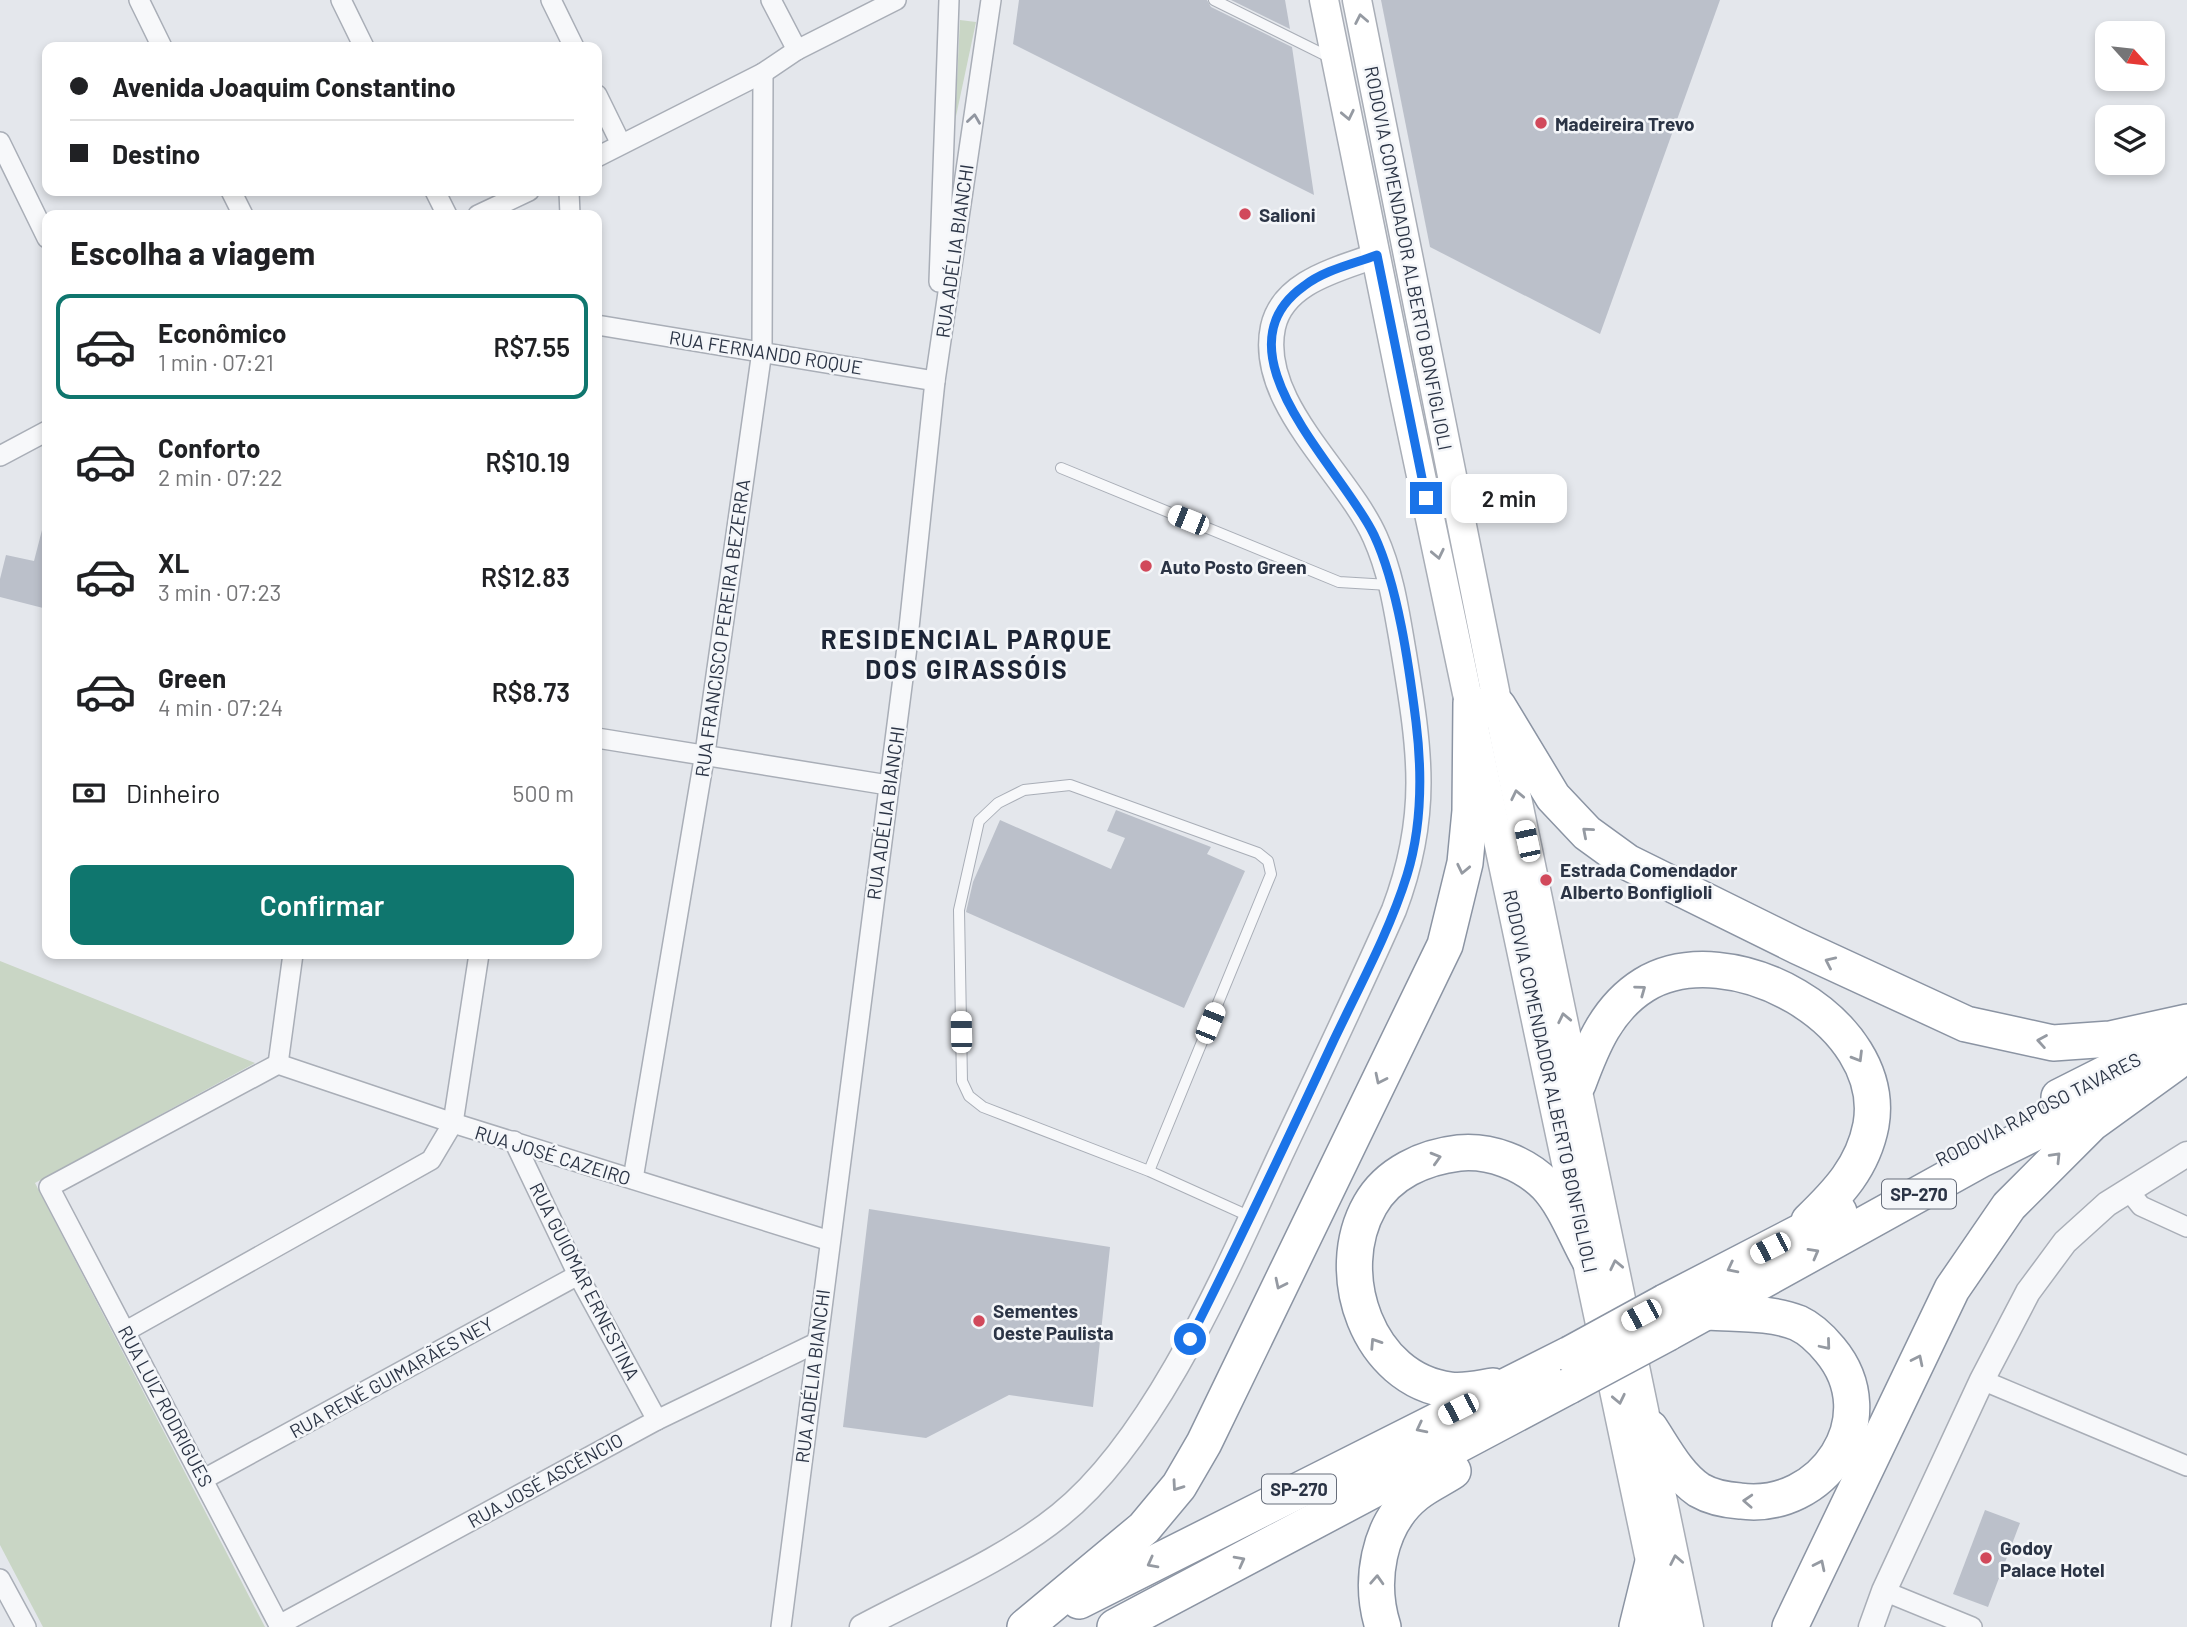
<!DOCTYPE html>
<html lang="pt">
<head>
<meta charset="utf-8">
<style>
	body { margin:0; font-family:Barlow,sans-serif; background:#f6f6f6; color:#202124; height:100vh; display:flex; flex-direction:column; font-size:26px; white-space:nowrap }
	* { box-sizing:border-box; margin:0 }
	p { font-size:23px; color:#757577 }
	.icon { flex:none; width:38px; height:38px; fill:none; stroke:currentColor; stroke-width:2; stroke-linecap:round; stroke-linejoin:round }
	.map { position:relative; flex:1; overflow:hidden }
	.drawer { position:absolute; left:42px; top:210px; width:560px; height:749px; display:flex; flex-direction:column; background:#fff; border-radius:14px; box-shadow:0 4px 10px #0003 }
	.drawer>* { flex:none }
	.guide { position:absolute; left:42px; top:42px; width:560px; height:154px; border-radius:14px; box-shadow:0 4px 10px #0003; display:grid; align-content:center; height:154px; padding:0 28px; background:#fff }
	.needle { width:46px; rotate:117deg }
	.tools { position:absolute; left:2095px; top:21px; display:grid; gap:14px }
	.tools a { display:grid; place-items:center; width:70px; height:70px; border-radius:14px; background:#fff; box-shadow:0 4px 10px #0003; font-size:35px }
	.end { position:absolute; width:32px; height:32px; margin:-16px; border:9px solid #1a73e8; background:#fff; box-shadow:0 0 0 4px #fff }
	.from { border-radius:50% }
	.bubble { position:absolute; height:49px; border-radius:14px; background:#fff; box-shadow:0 4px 10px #0003; font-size:23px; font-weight:600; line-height:49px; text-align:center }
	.car { position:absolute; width:21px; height:42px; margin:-21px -10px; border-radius:9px; box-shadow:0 0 5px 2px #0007; background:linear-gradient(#fff 24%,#345 0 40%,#fff 0 76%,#345 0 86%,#fff 0) }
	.guide b { display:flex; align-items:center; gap:24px; height:66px; font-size:26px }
	.guide b+b { border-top:2px solid #e0e0e0 }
	.guide i { width:18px; height:18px; background:#202124 }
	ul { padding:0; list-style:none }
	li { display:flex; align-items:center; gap:21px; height:105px; margin:0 14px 10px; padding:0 14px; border:4px solid transparent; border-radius:14px }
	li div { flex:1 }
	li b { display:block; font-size:26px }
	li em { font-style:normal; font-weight:600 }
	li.active { border-color:#0f766e }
	li>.icon { width:63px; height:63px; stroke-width:1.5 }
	h2 { padding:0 28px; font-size:32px; line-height:84px }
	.pay { display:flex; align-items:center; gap:18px; height:77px; padding:0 28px; font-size:26px }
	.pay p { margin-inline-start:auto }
	.primary-button { display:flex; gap:14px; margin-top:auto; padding:14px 28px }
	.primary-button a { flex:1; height:80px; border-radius:14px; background:#0f766e; color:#fff; font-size:28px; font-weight:600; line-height:80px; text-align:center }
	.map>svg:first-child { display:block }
	.green { fill:#c9d6c5 }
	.building { fill:#bbc0ca }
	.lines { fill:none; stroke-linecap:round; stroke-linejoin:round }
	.service-casing { stroke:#a9aeb7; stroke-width:12 }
	.minor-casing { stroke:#a9aeb7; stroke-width:22 }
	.tertiary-casing { stroke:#a9aeb7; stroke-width:27 }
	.secondary-casing { stroke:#a9aeb7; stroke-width:31 }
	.motorway-casing { stroke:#8b94a3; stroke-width:38 }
	.service { stroke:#f7f8fa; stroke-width:10 }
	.minor { stroke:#f7f8fa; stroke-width:19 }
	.tertiary { stroke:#f7f8fa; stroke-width:24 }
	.secondary { stroke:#fff; stroke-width:28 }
	.motorway { stroke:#fff; stroke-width:35 }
	.motorway-bridge-casing { stroke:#8b94a3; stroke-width:38; stroke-linecap:butt }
	.motorway-bridge { stroke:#fff; stroke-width:35 }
	.oneway { stroke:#959aa2 }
	.oneway2 { stroke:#9196a0 }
	.route { stroke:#1a73e8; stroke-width:9 }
	.poi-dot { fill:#d1495b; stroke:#f4f6f9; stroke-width:2.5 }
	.labels { text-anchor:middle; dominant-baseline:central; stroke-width:5; stroke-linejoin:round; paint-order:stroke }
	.shield { fill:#f4f6f9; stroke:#676e7b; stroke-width:2 }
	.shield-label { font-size:18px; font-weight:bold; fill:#2b3445 }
	.poi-label { font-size:19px; font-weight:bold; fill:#2b3445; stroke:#f4f6f9; text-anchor:start }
	.street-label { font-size:19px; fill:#2b3445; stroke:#f4f6f9 }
	.district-label { font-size:26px; font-weight:bold; letter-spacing:2px; fill:#1d2536; stroke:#f4f6f9 }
</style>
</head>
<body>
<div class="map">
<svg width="2187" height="1627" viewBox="0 0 2187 1627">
	<rect width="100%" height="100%" fill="#e4e7ec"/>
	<g class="green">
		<path d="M960 20 976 22 955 121Z"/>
		<path d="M0 961 255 1063 35 1183 265 1627H43L0 1545Z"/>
	</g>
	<g class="building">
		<path d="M1019 0H1207L1211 7 1292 47 1314 195 1013 44Z"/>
		<path d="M1231 0H1285L1290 29Z"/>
		<path d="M1381 0H1720L1600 334 1430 247Z"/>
		<path d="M42 530 47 531V609L0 597V579L6 555 34 561Z"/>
		<path d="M1116 810 1211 847 1207 854 1245 871 1184 1008 966 912 973 882 1000 820 1111 869 1125 838 1107 831Z"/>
		<path d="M869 1209 1110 1247 1093 1407 1009 1395 926 1438 843 1427Z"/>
		<path d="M1985 1510 2020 1523 1988 1607 1953 1594Z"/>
	</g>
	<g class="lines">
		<g class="service-casing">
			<g id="service">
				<path d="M1214 0 1333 59"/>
				<path d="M1061 468 1339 582 1389 585"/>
				<path d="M1149 1171 1271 874 1268 861 1258 853 1070 785 1024 790 998 803 979 821 959 910 962 1081 969 1096 983 1107 1149 1171 1251 1217"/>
			</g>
		</g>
		<g class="minor-casing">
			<g id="minor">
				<path d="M139 0 162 47"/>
				<path d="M341 0 364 47"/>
				<path d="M551 0 574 47"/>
				<path d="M771 0 797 50"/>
				<path d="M597 95 621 144"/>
				<path d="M0 142 47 238"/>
				<path d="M597 157 763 73 797 50 896 0"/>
				<path d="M231 191 243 215"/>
				<path d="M435 191 447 215"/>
				<path d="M569 191 570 215"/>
				<path d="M478 215 529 191"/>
				<path d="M939 282 949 0"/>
				<path d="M597 325 935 381"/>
				<path d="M0 456 47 431"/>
				<path d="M597 738 888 785"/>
				<path d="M278 1064 49 1187 280 1627"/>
				<path d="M278 1064 453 1123 830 1241"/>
				<path d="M278 1064 293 954"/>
				<path d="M514 1141 578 1275 657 1420"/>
				<path d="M633 1179 705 753 762 351 763 73"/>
				<path d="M2128 1190 2141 1206 2187 1227"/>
				<path d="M126 1331 431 1160 453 1123 479 954"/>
				<path d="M1982 1380 2187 1466"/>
				<path d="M204 1479 578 1275"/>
				<path d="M0 1579 26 1627"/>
				<path d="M1884 1591 1972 1627"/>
				<path d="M279 1625 657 1420 816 1343"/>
				<path d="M781 1627 907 647 935 381 991 0"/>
			</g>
		</g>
		<g class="tertiary-casing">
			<g id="tertiary">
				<path d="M862 1627C927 1592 1002 1562 1060 1515 1155 1439 1227 1270 1278 1160 1317 1077 1357 994 1394 910 1430 815 1420 751 1404 654 1397 614 1392 575 1375 537 1346 472 1257 402 1273 327 1283 281 1340 269 1377 255"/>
				<path d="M1871 1627 1884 1591 1982 1380 2028 1292 2065 1242 2107 1204 2187 1154"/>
			</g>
		</g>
		<g class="secondary-casing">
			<g id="secondary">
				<path d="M1324 0 1404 395 1664 1627"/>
				<path d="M1357 0 1498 706 1689 1627"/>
			</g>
		</g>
		<g class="motorway-casing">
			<g id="motorway">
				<path d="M1498 706 1553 797 1587 833 1627 862 1797 946 1966 1024 2053 1043 2110 1039 2187 1022"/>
				<path d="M1578 1084C1592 1046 1607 1008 1644 985 1729 933 1889 1021 1871 1125 1863 1167 1838 1193 1809 1221"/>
				<path d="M2059 1097 2178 1037"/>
				<path d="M1665 1302 1839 1212"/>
				<path d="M1668 1333 1982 1159 2099 1101"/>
				<path d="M1493 1386C1480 1388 1464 1392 1450 1390 1368 1380 1331 1273 1370 1205 1388 1173 1424 1157 1459 1153 1490 1150 1524 1163 1546 1185 1565 1205 1576 1236 1589 1259"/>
				<path d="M1650 1428C1664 1449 1677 1475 1699 1490 1711 1497 1726 1500 1740 1501 1823 1512 1887 1418 1830 1350 1821 1339 1811 1329 1798 1323 1771 1312 1736 1314 1708 1312"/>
				<path d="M1079 1601 1570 1354"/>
				<path d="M1025 1627 1144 1528 1179 1486 1204 1443 1445 945 1465 863 1470 811 1471 703"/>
				<path d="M1115 1627 1569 1386"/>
				<path d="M1383 1627C1369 1583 1377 1525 1416 1494 1427 1485 1441 1479 1453 1471"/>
				<path d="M1637 1627 1653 1562"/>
				<path d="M1790 1627 1952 1289 2009 1206 2092 1123 2175 1063"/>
			</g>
		</g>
		<use href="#service" class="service"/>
		<use href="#minor" class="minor"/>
		<use href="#tertiary" class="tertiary"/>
		<use href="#secondary" class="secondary"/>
		<use href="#motorway" class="motorway"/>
		<g class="motorway-bridge-casing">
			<g id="motorway-bridge">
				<path d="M1570 1354 1665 1302"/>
				<path d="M1569 1386 1668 1333"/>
			</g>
		</g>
		<use href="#motorway-bridge" class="motorway-bridge"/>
	</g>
	<defs><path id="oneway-chevron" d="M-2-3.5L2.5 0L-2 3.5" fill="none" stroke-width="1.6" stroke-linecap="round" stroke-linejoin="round" transform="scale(1.75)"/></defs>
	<g class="oneway">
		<use href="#oneway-chevron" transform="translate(1361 19) rotate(-101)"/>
		<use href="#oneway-chevron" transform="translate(1348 115) rotate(78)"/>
		<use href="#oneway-chevron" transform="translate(1438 554) rotate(78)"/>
		<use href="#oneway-chevron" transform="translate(1517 795) rotate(-102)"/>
		<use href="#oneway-chevron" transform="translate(1587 832) rotate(-139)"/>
		<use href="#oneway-chevron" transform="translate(1463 869) rotate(102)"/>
		<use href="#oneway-chevron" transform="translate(1830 962) rotate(-155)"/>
		<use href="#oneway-chevron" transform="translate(1641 990) rotate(-36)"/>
		<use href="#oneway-chevron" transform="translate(1564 1018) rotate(-102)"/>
		<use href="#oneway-chevron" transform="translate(2042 1041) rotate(-170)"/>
		<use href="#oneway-chevron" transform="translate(1858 1057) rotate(59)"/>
		<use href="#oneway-chevron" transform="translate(1380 1079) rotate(116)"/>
		<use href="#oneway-chevron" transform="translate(2056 1157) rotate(-46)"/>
		<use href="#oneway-chevron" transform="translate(1436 1158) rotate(-16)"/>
		<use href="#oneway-chevron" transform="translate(1814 1253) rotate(-29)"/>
		<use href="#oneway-chevron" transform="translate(1616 1265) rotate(-102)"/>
		<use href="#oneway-chevron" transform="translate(1732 1268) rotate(153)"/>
		<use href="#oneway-chevron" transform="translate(1280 1284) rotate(116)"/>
		<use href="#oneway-chevron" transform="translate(1375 1343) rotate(-123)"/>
		<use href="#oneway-chevron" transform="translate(1826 1345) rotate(50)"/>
		<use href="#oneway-chevron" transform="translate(1918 1360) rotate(-64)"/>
		<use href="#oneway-chevron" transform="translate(1619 1399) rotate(78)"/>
		<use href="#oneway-chevron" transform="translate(1421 1428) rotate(153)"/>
		<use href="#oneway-chevron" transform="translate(1177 1486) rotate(125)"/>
		<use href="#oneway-chevron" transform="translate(1748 1501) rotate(-177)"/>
		<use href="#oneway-chevron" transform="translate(1676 1560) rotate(-101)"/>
		<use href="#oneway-chevron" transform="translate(1240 1561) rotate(-28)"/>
		<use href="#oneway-chevron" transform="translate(1152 1563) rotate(152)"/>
		<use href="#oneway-chevron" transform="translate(1820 1565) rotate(-64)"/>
		<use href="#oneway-chevron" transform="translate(1377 1580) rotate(-87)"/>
	</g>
	<use class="oneway2" href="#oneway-chevron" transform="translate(974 119) rotate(-82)"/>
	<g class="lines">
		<path class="route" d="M1190 1339C1239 1242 1286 1143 1332 1044 1358 989 1389 933 1407 875 1422 826 1422 771 1416 722 1409 666 1398 586 1374 535 1343 469 1211 352 1304 286 1324 270 1353 264 1377 255L1426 498"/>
	</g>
	<g class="poi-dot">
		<circle cx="1541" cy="123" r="7"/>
		<circle cx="1245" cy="214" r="7"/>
		<circle cx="1146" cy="566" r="7"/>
		<circle cx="1546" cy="880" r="7"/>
		<circle cx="979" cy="1321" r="7"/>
		<circle cx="1986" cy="1558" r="7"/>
	</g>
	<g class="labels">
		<g class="shield">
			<rect x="1882" y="1179.5" width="74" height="29" rx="5"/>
			<rect x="1262" y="1474.5" width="74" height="29" rx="5"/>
		</g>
		<g class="shield-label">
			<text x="1919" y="1194">SP-270</text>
			<text x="1299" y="1489">SP-270</text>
		</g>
		<g class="poi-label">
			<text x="1555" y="123">Madeireira Trevo</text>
			<text x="1259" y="214">Salioni</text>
			<text x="1160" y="566">Auto Posto Green</text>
			<text x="1560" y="869">Estrada Comendador<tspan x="1560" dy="22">Alberto Bonfiglioli</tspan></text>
			<text x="993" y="1310">Sementes<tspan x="993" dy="22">Oeste Paulista</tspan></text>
			<text x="2000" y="1547">Godoy<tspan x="2000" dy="22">Palace Hotel</tspan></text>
		</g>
		<g class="street-label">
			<text transform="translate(954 251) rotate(-82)">RUA ADÉLIA BIANCHI</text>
			<text transform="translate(1409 258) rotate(79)">RODOVIA COMENDADOR ALBERTO BONFIGLIOLI</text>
			<text transform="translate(766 352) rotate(9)">RUA FERNANDO ROQUE</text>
			<text transform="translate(722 628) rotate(-82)">RUA FRANCISCO PEREIRA BEZERRA</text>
			<text transform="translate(885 813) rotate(-82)">RUA ADÉLIA BIANCHI</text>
			<text transform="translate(1551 1081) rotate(78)">RODOVIA COMENDADOR ALBERTO BONFIGLIOLI</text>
			<text transform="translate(2038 1109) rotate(-27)">RODOVIA RAPOSO TAVARES</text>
			<text transform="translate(553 1155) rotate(17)">RUA JOSÉ CAZEIRO</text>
			<text transform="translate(585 1281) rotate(63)">RUA GUIOMAR ERNESTINA</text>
			<text transform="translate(812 1376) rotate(-83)">RUA ADÉLIA BIANCHI</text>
			<text transform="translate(391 1377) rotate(-29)">RUA RENÉ GUIMARÃES NEY</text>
			<text transform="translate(166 1406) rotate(62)">RUA LUIZ RODRIGUES</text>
			<text transform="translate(545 1480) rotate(-29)">RUA JOSÉ ASCÊNCIO</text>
		</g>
		<g class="district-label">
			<text x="967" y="638">RESIDENCIAL PARQUE<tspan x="967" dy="30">DOS GIRASSÓIS</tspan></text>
		</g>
	</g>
</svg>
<div class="tools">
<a><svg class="needle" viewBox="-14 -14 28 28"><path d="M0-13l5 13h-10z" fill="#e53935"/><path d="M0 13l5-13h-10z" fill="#757577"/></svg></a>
<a><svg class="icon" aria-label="layers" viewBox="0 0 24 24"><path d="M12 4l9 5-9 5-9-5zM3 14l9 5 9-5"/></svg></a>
</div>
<i class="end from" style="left:1190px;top:1339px"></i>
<i class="end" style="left:1426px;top:498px"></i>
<div class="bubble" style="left:1451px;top:474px;width:116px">2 min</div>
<i class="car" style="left:1188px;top:520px;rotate:292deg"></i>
<i class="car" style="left:1527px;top:841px;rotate:348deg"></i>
<i class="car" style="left:1210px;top:1023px;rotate:22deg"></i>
<i class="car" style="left:961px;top:1032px;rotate:359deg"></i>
<i class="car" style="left:1770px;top:1248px;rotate:243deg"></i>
<i class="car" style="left:1641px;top:1315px;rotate:242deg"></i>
<i class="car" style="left:1458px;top:1409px;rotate:243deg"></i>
<div class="guide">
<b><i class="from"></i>Avenida Joaquim Constantino</b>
<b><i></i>Destino</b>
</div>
<section class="drawer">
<h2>Escolha a viagem</h2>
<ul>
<li class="active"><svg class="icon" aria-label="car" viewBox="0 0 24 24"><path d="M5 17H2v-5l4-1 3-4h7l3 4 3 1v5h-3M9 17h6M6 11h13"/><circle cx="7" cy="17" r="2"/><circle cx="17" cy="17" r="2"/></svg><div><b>Econômico</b><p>1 min · 07:21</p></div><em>R$7.55</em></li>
<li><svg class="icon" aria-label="car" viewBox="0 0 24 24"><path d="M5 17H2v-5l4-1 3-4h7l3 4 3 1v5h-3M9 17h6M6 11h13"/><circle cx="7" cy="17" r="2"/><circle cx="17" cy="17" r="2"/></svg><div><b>Conforto</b><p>2 min · 07:22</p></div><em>R$10.19</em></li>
<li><svg class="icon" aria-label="car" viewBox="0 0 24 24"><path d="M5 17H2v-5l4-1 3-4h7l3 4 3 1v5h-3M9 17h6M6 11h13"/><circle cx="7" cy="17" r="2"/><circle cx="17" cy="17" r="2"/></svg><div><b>XL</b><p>3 min · 07:23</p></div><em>R$12.83</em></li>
<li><svg class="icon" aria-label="car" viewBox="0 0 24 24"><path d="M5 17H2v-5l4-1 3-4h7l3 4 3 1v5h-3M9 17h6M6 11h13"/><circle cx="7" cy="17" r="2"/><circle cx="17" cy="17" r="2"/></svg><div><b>Green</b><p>4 min · 07:24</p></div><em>R$8.73</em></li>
</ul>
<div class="pay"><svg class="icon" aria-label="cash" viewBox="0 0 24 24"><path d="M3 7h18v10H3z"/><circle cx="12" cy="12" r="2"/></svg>Dinheiro<p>500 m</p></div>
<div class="primary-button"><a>Confirmar</a></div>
</section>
</div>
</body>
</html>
